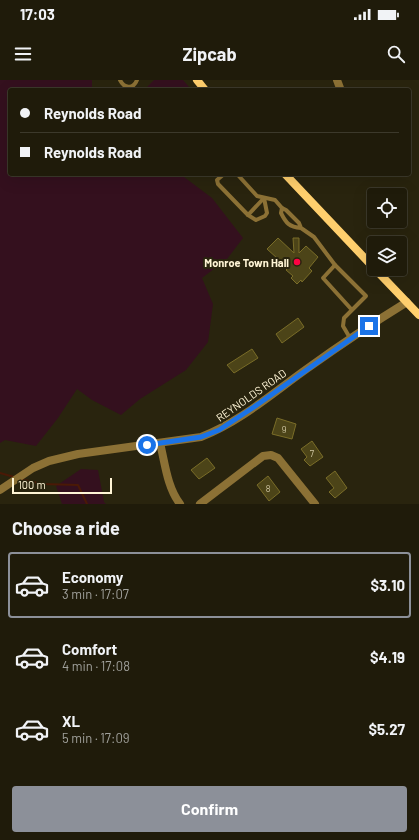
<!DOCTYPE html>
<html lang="en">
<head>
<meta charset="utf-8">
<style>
	body { margin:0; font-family:Barlow,sans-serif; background:#2c2818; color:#f1f3f6; height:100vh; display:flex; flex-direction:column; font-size:15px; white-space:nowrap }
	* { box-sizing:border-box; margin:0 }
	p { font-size:13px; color:#a1a19c }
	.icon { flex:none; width:22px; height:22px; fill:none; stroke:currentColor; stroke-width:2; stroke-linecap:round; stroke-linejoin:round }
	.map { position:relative; height:424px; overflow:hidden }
	.panel { display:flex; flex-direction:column; background:#1f1b0a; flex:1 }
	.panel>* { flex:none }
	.hud { position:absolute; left:8px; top:8px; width:403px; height:88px; border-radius:4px; box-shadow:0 4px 16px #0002,0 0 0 1px #3c392b; display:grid; align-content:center; height:88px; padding:0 12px; background:#1f1b0a }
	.buttons { position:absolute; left:367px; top:108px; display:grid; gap:8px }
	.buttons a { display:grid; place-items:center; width:40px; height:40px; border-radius:4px; background:#1f1b0a; box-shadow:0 4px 16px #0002,0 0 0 1px #3c392b; font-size:20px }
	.scale { position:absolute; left:12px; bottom:10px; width:100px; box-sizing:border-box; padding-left:4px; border:2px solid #fff5d6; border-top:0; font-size:11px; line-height:14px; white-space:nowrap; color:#fff5d6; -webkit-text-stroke:3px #29240e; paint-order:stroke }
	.end { position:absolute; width:18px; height:18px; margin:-9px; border:5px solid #1a73e8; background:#fff; box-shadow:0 0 0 2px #fff }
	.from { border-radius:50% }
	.hud b { display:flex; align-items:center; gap:14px; height:38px; font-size:15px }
	.hud b+b { border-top:1px solid #3c392b }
	.hud i { width:10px; height:10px; background:#f1f3f6 }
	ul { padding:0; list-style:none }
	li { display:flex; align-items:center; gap:12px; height:66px; margin:0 8px 6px; padding:0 4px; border:2px solid transparent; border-radius:4px }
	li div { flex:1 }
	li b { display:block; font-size:15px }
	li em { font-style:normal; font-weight:700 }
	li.active { border-color:#8c9099 }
	li>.icon { width:36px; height:36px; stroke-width:1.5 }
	h2 { padding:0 12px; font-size:18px; line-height:48px }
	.primary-button { display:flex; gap:8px; margin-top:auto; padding:8px 12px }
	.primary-button a { flex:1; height:46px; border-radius:4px; background:#8c9099; color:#fff; font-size:16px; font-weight:700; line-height:46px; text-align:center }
	.status { display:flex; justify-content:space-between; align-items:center; height:28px; padding:0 20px; background:#1f1b0a; direction:ltr }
	.status svg { height:11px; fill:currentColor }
	header { display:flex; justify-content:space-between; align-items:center; height:52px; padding:0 12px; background:#1f1b0a; font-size:18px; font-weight:700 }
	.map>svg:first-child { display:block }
	.green { fill:#34101e }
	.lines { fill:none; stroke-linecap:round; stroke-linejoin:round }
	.stream { stroke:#4a1906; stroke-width:2 }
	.building { fill:#4c4418; stroke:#7a6d28 }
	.service { stroke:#8c7135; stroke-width:4 }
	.minor { stroke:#8c7135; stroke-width:8 }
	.secondary { stroke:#ffcf6d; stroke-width:8 }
	.route { stroke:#1a73e8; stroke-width:5 }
	.poi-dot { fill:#ff0242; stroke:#29240e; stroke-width:1.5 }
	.labels { text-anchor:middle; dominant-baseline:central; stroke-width:4; stroke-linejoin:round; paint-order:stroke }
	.number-label { font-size:9px; fill:#d2c9a6 }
	.poi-label { font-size:11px; font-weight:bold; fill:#fff5d6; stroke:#29240e; text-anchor:end }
	.street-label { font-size:11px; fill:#fff5d6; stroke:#29240e }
</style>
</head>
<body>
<div class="status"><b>17:03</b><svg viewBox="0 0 49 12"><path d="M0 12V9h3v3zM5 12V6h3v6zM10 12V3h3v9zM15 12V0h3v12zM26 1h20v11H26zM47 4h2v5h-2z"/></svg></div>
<header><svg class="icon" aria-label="menu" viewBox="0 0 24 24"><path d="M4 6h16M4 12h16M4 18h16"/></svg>Zipcab<svg class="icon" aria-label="search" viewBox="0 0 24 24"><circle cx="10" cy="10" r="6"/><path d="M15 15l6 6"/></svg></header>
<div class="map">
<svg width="419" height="424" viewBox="0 0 419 424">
	<rect width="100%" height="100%" fill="#29240e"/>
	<g class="green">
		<path d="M0 0H92V10H10V94H182L184 97 212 118 243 158 227 179 202 198 213 224 208 262 186 290 140 319 121 335 92 320 77 309 58 338 36 366 5 360 0 363Z"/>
		<path d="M154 0H183L190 8V10H144Z"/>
		<path d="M81 389 98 390 104 422 106 424H62L56 406Z"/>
	</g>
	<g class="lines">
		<g class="stream">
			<path d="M0 393 14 397"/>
			<path d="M20 399 42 404 78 405 87 424"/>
		</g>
	</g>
	<g class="building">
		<path d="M278 158 294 173 293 158H299V173L306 166 318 177 309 188 312 191 302 202 301 200 297 204 291 198 293 196 286 190 288 188 267 169Z"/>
		<path d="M298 238 304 247 282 263 276 254Z"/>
		<path d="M252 269 258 278 234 293 227 285Z"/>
		<path d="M277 338 296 344 292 359 272 354Z"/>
		<path d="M312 361 323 377 310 386 304 380 307 377 301 369Z"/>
		<path d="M207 378 215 388 199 399 191 390Z"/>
		<path d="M335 391 347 408 335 418 329 412 334 408 326 398Z"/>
		<path d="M268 396 280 412 269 421 257 405Z"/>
	</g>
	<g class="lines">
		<g class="service">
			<path d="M120 0C124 8 133 10 137 0"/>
			<path d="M224 94 217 100 218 104 248 135 264 118"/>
			<path d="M237 94 257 116 275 120 282 128"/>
			<path d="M248 135 256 140 265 136 267 133 264 118"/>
			<path d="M301 148C289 147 286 143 281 133L282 128 286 130 299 143 301 148 314 157 335 185"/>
			<path d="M350 258 343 246 344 238 366 216 335 185 323 198 352 230"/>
		</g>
		<g class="minor">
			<path d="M337 0 340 8"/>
			<path d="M160 363C165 383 167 407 180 424"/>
			<path d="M0 410 33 388 49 381 78 374 201 357C240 342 274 312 308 288 340 265 373 243 407 222"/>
			<path d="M200 424 263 376 271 375 278 378 315 424"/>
		</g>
		<g class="secondary">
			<path d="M197 0 205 10"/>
			<path d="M285 94 374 188"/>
			<path d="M375 189 419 235"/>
		</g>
	</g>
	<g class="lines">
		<path class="route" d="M147 365 201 357 219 350 254 327 369 246"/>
	</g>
	<circle class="poi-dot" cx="297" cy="182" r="4"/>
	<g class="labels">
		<g class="number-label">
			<text x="284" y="349">9</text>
			<text x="312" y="373">7</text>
			<text x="268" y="408">8</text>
		</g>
		<g class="poi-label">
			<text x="289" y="182">Monroe Town Hall</text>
		</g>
		<g class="street-label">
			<text transform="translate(251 315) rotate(-35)">REYNOLDS ROAD</text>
		</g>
	</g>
</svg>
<div class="buttons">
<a><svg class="icon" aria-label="locate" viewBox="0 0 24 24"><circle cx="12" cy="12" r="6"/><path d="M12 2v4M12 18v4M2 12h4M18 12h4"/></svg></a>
<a><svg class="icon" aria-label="layers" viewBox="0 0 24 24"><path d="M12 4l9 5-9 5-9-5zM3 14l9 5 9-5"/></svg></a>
</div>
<div class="scale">100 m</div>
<i class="end from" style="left:147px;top:365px"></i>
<i class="end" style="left:369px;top:246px"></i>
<div class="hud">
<b><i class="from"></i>Reynolds Road</b>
<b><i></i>Reynolds Road</b>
</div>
</div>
<section class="panel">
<h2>Choose a ride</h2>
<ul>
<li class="active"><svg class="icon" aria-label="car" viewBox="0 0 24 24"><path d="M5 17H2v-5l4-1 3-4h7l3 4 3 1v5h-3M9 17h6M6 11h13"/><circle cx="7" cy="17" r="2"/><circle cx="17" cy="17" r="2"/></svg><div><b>Economy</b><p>3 min · 17:07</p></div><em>$3.10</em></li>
<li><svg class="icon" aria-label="car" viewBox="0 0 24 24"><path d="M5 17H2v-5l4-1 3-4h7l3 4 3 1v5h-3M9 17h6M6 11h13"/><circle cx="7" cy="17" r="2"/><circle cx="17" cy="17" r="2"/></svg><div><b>Comfort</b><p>4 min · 17:08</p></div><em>$4.19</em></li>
<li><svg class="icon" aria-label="car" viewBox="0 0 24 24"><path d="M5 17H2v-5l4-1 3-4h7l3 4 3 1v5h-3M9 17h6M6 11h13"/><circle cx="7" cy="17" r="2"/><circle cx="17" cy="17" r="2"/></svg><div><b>XL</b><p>5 min · 17:09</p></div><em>$5.27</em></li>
</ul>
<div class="primary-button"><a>Confirm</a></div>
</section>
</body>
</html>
